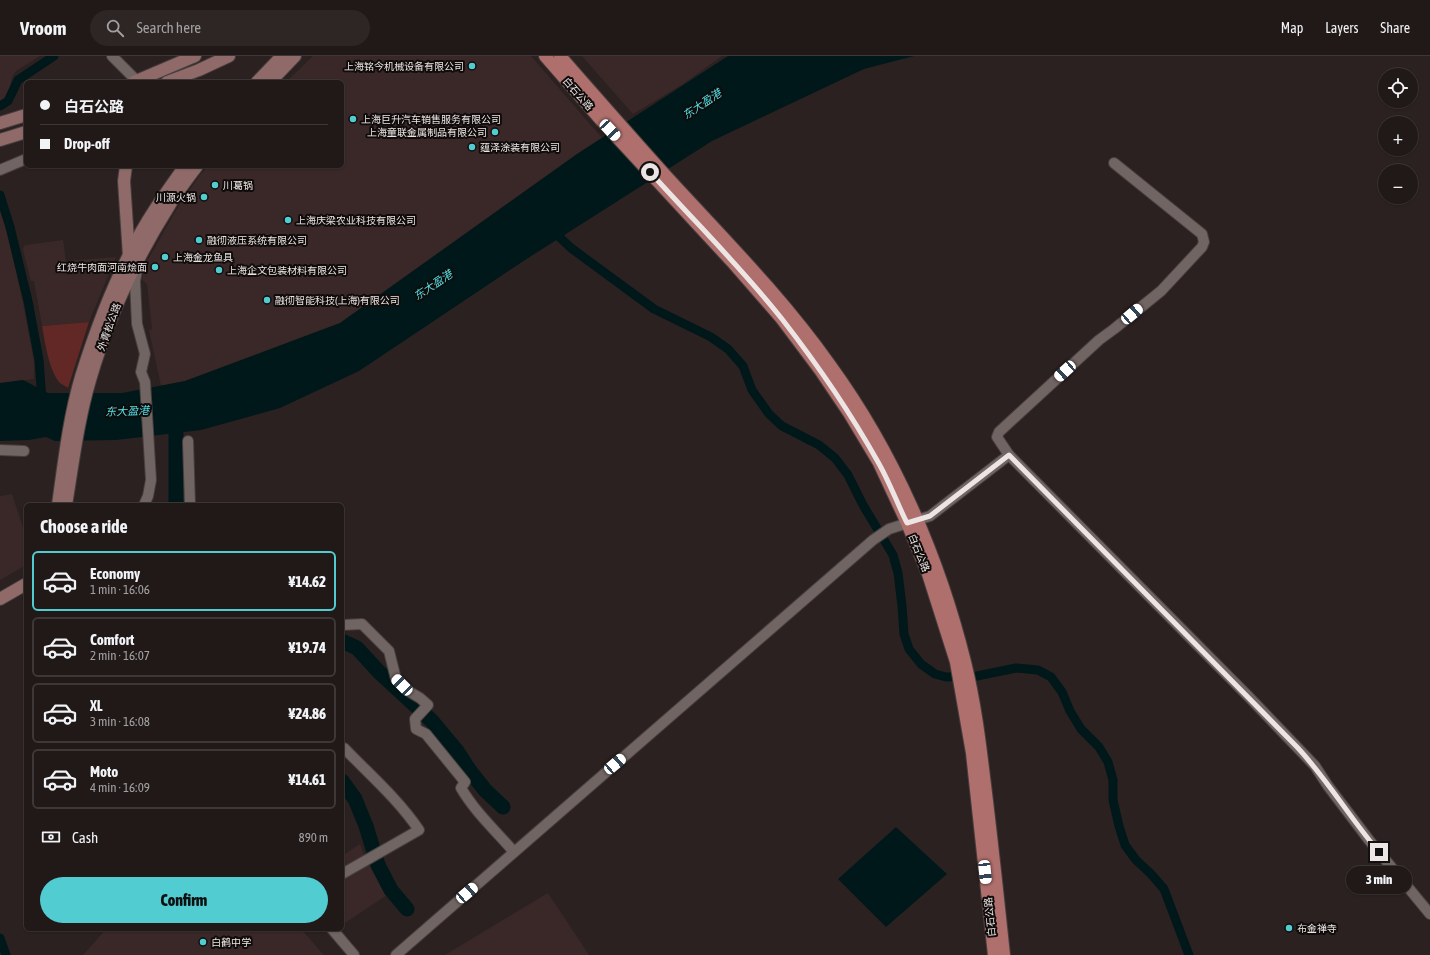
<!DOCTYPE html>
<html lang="en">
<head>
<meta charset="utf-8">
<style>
	body { margin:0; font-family:"Asap Condensed","Noto Sans SC",sans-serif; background:#2d2625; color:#f1f3f6; height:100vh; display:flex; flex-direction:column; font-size:15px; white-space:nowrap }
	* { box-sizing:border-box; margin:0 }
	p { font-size:13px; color:#a2a0a2 }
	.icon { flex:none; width:22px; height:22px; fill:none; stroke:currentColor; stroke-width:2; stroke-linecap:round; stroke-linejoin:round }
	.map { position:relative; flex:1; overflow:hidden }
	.side { position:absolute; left:24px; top:447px; width:320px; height:428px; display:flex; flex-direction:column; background:#201918; border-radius:6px; box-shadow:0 1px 3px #0004,0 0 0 1px #3d3837 }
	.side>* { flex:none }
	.banner { position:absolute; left:24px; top:24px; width:320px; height:88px; border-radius:6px; box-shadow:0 1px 3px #0004,0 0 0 1px #3d3837; display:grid; align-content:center; height:88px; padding:0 16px; background:#201918 }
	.controls { position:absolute; left:1378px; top:12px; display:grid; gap:8px }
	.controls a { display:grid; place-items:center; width:40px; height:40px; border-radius:50%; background:#201918; box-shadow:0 1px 3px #0004,0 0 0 1px #3d3837; font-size:20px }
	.end { position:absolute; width:18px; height:18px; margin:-9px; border:5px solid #ece5e4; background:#111; box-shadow:0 0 0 2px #111 }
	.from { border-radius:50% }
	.bubble { position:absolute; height:28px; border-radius:14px; background:#201918; box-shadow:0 1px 3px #0004,0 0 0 1px #3d3837; font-size:13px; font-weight:800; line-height:28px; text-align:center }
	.car { position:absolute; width:12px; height:24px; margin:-12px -6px; border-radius:5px; box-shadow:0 0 3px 1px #0007; background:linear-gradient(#fff 24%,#345 0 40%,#fff 0 76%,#345 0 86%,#fff 0) }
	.banner b { display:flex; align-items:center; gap:14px; height:38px; font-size:15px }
	.banner b+b { border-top:1px solid #3d3837 }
	.banner i { width:10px; height:10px; background:#f1f3f6 }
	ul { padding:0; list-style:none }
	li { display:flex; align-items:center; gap:12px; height:60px; margin:0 8px 6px; padding:0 8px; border:2px solid #3d3837; border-radius:6px }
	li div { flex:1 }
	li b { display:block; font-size:15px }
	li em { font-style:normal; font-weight:800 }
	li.on { border-color:#51ccd1 }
	li>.icon { width:36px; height:36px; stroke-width:1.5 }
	h2 { padding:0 16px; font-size:18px; line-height:48px }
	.pay { display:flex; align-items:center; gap:10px; height:44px; padding:0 16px; font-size:15px }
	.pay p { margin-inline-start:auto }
	.button { display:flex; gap:8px; margin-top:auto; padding:8px 16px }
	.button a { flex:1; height:46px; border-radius:24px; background:#51ccd1; color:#111; font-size:16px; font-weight:800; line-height:46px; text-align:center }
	header { display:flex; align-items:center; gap:24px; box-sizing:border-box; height:56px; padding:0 20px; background:#201918; border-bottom:1px solid #3d3837 }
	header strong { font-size:19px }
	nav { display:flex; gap:22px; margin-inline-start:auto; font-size:14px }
	.search { width:280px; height:36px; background:#2d2625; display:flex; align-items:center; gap:10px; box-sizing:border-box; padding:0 14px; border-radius:22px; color:#a2a0a2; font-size:15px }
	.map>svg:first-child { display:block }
	.built { fill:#392827 }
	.green { fill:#612826 }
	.water { fill:#001819 }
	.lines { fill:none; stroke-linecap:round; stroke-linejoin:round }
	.canal { stroke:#001819; stroke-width:9 }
	.river { stroke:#001819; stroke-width:15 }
	.minor-casing { stroke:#473f3e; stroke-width:12 }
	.secondary-casing { stroke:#473f3e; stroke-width:14 }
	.primary-casing { stroke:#473f3e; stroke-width:14 }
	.minor { stroke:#716564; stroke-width:10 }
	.secondary { stroke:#906a68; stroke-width:12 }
	.primary { stroke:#af6f6c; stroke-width:12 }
	.route { stroke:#ece5e4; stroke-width:5 }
	.poi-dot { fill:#51ccd1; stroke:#100c0b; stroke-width:1.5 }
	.labels { text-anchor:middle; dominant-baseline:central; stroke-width:4; stroke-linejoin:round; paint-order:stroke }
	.poi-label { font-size:10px; fill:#ece5e4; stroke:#100c0b; text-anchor:start }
	.street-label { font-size:10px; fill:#ece5e4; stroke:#100c0b }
	.water-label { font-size:11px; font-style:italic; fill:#51dfe4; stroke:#100c0b }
</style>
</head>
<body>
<header>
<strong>Vroom</strong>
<div class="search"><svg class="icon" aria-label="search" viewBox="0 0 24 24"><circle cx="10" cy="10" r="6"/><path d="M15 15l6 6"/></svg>Search here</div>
<nav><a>Map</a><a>Layers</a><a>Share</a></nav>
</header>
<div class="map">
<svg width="1430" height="899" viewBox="0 0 1430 899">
	<rect width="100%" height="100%" fill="#2b2120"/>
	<g class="built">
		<path d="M0 0H40L16 15 12 21 8 42 0 47Z"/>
		<path d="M313 0H531L602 82 577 98 340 267 185 325 161 330 149 274 152 273 147 228 142 224 144 211 176 154 200 119 208 110H342V26H286Z"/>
		<path d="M582 0H722L683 28 633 58Z"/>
		<path d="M0 155 7 176 23 247 34 306V323L0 327Z"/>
		<path d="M63 184 66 205 116 201 89 266 42 270 34 225H31L23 194 24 190 26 189Z"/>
		<path d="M12 438 26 481V509L0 524V440Z"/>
		<path d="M360 788 366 804 387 839 345 867 342 863V800Z"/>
		<path d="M548 837 589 899H445Z"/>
		<path d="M106 873H301L324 899H83Z"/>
	</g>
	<path class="green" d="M89 266 68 332C66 330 62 329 60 327 49 315 45 286 42 270Z"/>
	<g class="water">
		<path d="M728 0H914L864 13 712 85 525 204 359 315 280 352 201 374 116 384 55 385 46 381 29 384 0 385V327L23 324 48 337H122L185 325 340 267 577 98Z"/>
		<path d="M896 771 947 818 886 871 838 823Z"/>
	</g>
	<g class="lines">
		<g class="canal">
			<path d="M0 50 8 45 18 24 54 0"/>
			<path d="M0 139 10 171 28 245 39 304 42 344"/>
			<path d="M551 173 571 192 654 253 711 281 728 293 743 310 752 334 769 358 782 370 819 389 835 402 848 419 863 449 893 499 898 517 902 550 904 578 909 593 921 608 935 618 946 621 977 620 1016 612 1038 614 1051 621 1062 636 1070 655 1081 673 1099 691 1108 706 1113 724V744L1119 770 1125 789 1136 804 1151 818 1164 833 1189 899"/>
			<path d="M0 882 6 899"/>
		</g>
		<g class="river">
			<path d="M176 449V377"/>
			<path d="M342 585 357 592 379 616 432 665 457 695 470 715 485 734 503 751"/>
			<path d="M342 725 355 743 366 770 378 809 391 834 407 853"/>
		</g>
		<g class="minor-casing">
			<g id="minor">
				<path d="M112 0 138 26"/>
				<path d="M0 114 26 103"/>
				<path d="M138 209 135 225 137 268 145 298 141 316 145 326 151 424 148 440 144 449"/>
				<path d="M188 385 190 449"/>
				<path d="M0 394 24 395"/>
				<path d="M1009 399 997 381 999 376 1099 284 1114 273 1161 235 1202 191 1204 186 1202 178 1114 107"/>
				<path d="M342 569 362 568 389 595 396 623 410 636 420 642 428 649 415 663 416 673 426 678 465 726 461 732C475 756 496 775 514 796"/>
				<path d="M342 818 419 774C398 743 370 719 344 692"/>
				<path d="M332 873 354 899"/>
				<path d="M396 899 873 484 889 473 930 460 1009 399 1249 641 1315 710 1328 730 1369 784 1430 858"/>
			</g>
		</g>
		<g class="secondary-casing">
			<g id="secondary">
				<path d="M134 26 195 0"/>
				<path d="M167 26 199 14 229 0"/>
				<path d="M257 26 282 0"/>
				<path d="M270 26 295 0"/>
				<path d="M0 67 26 59"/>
				<path d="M0 84 26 76"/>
				<path d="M126 110 124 125 129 200"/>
				<path d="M58 449C64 406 69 362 81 321 94 279 110 236 130 197 145 166 165 138 185 110"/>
				<path d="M66 449C73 407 78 364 90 324 108 262 135 204 169 150 177 136 187 123 197 110"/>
				<path d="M0 543 26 528"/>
			</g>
		</g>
		<g class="primary-casing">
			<g id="primary">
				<path d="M545 0 600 63 734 208 781 262 820 314 849 357 879 407 907 467 928 518 956 606 972 697 994 899"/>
				<path d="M560 0C596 41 631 81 667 121 723 182 782 241 830 309 894 397 939 501 965 606 975 646 980 687 985 729 992 785 998 842 1004 899"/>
			</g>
		</g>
		<use href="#minor" class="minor"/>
		<use href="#secondary" class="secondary"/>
		<use href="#primary" class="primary"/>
	</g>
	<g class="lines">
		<path class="route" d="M650 116C694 165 741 211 782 263 817 308 850 356 878 406 889 425 897 447 907 467L930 460 1009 399 1297 691C1327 723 1350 762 1379 796"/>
	</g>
	<g class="poi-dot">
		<circle cx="472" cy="10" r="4"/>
		<circle cx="353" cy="63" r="4"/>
		<circle cx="495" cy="76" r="4"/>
		<circle cx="472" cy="91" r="4"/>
		<circle cx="215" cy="129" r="4"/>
		<circle cx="204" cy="141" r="4"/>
		<circle cx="288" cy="164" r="4"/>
		<circle cx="199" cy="184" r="4"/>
		<circle cx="165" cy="201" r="4"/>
		<circle cx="155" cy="211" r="4"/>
		<circle cx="219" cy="214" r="4"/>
		<circle cx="267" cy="244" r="4"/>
		<circle cx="1289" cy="872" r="4"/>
		<circle cx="203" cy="886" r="4"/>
	</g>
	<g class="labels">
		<g class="poi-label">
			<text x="464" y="10" text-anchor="end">上海铭今机械设备有限公司</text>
			<text x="361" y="63">上海巨升汽车销售服务有限公司</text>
			<text x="487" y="76" text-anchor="end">上海童联金属制品有限公司</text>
			<text x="480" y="91">蕴泽涂装有限公司</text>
			<text x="223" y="129">川葛锅</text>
			<text x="196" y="141" text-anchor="end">川源火锅</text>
			<text x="296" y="164">上海庆梁农业科技有限公司</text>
			<text x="207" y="184">融彻液压系统有限公司</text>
			<text x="173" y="201">上海金龙鱼具</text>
			<text x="147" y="211" text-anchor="end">红烧牛肉面河南烩面</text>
			<text x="227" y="214">上海企文包装材料有限公司</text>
			<text x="275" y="244">融彻智能科技(上海)有限公司</text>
			<text x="1297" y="872">布金禅寺</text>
			<text x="211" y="886">白鹤中学</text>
		</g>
		<g class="street-label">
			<text transform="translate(578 38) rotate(49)">白石公路</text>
			<text transform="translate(109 271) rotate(-70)">外青松公路</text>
			<text transform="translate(919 497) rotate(68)">白石公路</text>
			<text transform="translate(990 861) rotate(-96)">白石公路</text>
		</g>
		<g class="water-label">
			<text transform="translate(702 48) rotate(-34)">东大盈港</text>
			<text transform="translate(433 229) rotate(-34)">东大盈港</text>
			<text transform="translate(127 355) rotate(-2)">东大盈港</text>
		</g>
	</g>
</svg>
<div class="controls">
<a><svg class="icon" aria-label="locate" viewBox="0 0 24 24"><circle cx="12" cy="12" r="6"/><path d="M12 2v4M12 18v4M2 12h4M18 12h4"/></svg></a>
<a>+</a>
<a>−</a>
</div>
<i class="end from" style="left:650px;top:116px"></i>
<i class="end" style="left:1379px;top:796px"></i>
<div class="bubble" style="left:1346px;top:810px;width:66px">3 min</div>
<i class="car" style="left:610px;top:74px;rotate:137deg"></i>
<i class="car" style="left:1132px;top:258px;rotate:49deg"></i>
<i class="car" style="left:1065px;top:315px;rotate:228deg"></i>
<i class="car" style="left:402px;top:629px;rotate:315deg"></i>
<i class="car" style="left:615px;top:708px;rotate:49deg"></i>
<i class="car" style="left:985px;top:816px;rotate:174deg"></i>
<i class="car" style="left:467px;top:837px;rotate:49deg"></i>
<div class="banner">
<b><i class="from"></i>白石公路</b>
<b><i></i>Drop-off</b>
</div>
<section class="side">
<h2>Choose a ride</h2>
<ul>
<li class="on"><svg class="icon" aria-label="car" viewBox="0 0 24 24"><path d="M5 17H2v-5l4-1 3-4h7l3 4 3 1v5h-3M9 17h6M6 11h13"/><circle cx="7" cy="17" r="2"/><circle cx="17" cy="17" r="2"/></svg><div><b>Economy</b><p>1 min · 16:06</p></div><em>¥14.62</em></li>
<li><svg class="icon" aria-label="car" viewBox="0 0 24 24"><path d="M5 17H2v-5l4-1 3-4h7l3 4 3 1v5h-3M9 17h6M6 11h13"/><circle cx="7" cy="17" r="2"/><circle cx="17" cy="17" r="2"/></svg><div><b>Comfort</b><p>2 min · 16:07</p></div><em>¥19.74</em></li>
<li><svg class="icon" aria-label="car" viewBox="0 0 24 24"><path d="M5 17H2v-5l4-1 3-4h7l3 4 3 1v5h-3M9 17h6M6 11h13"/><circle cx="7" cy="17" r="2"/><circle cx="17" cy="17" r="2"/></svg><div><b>XL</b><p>3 min · 16:08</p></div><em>¥24.86</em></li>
<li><svg class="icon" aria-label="car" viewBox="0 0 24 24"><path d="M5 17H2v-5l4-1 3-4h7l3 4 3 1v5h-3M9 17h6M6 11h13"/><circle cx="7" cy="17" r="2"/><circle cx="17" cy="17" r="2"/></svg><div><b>Moto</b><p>4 min · 16:09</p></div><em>¥14.61</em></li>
</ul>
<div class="pay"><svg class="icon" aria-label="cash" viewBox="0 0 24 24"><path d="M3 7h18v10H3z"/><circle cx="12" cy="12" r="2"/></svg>Cash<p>890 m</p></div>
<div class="button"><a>Confirm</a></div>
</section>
</div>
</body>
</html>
